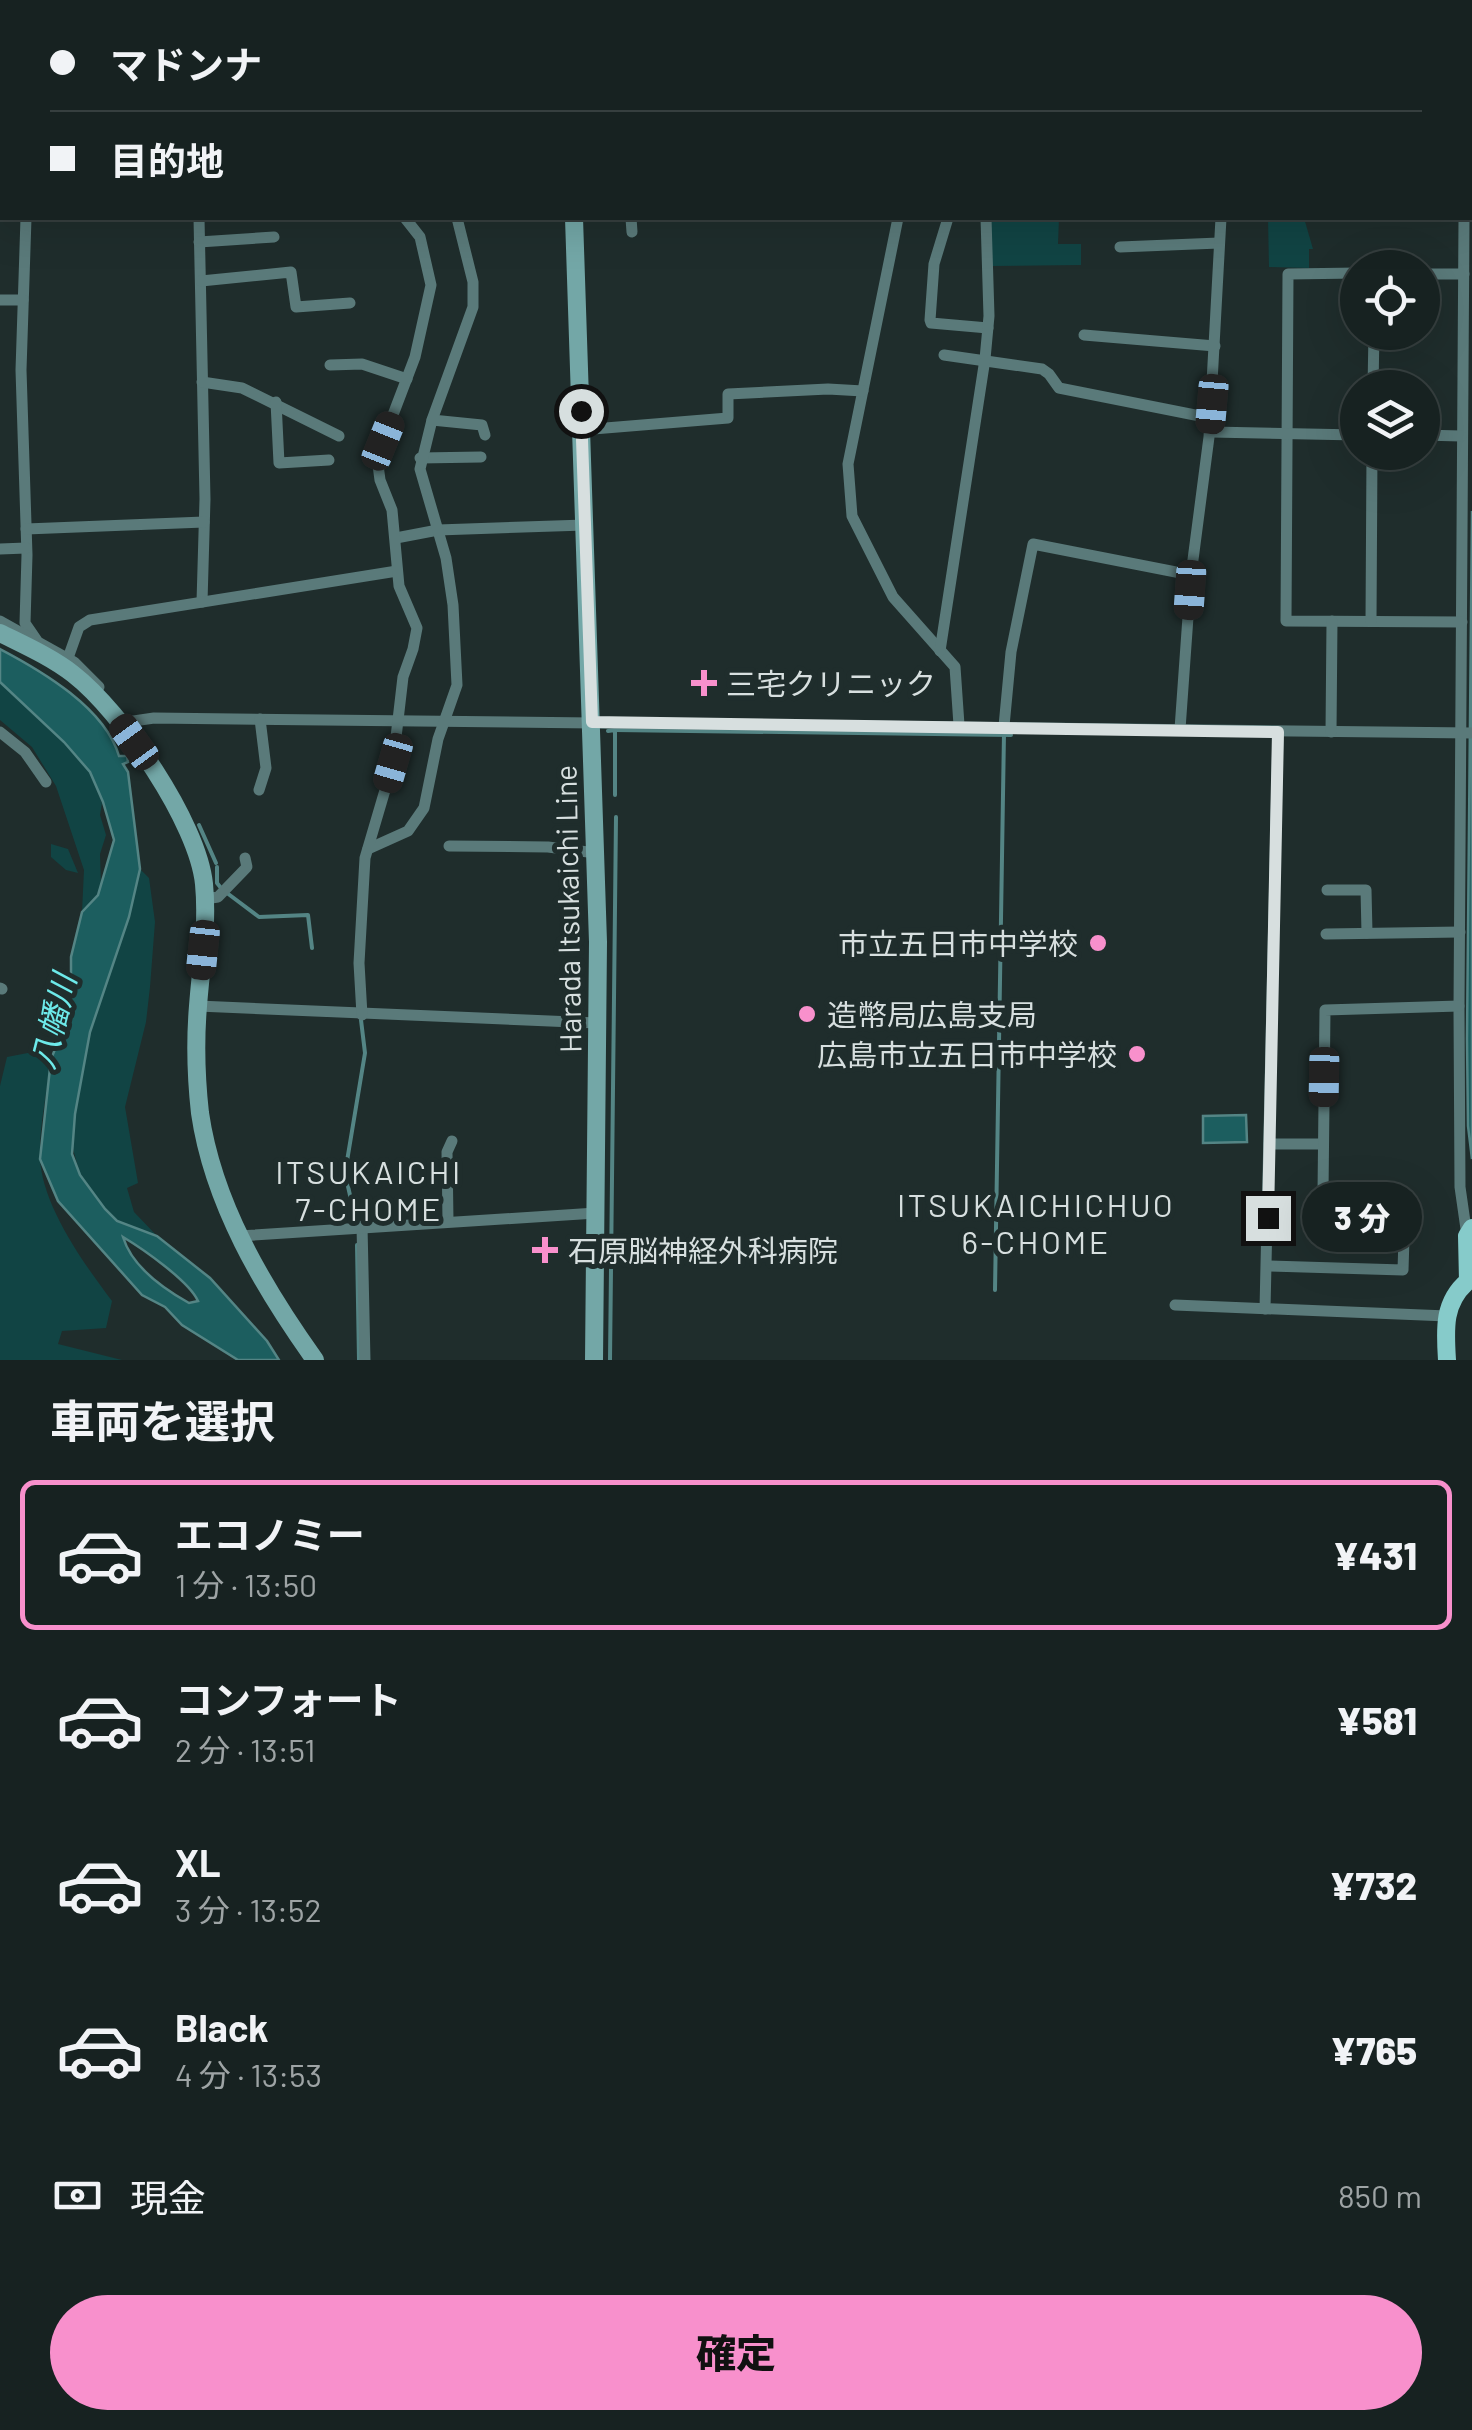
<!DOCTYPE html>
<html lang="ja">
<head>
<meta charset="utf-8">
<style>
	body { margin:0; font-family:Barlow,"Noto Sans JP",sans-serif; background:#202a2a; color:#f1f3f6; height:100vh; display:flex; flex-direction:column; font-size:38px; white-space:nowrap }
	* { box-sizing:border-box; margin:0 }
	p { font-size:32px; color:#9ea4a5 }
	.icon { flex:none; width:55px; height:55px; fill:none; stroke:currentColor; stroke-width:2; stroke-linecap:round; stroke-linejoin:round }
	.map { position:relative; height:1360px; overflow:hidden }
	.drawer { display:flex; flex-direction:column; background:#172221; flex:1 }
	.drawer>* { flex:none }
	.banner { position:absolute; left:0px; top:0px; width:1472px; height:220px; box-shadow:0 10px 40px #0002,0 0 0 2px #363f3f; display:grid; align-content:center; height:220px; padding:0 50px; background:#172221 }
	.controls { position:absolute; left:1340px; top:250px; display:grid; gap:20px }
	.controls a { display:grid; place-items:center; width:100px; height:100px; border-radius:50%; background:#172221; box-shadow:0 10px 40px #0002,0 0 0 2px #363f3f; font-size:50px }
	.end { position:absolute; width:45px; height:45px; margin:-22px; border:12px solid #d7dfdf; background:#111; box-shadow:0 0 0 5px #111 }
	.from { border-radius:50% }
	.bubble { position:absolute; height:70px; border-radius:35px; background:#172221; box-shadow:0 10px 40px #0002,0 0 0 2px #363f3f; font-size:32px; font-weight:800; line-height:70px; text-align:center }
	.car { position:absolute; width:30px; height:60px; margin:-30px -15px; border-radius:12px; box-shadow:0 0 8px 2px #0007; background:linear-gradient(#222 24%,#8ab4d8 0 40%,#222 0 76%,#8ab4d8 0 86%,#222 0) }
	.banner b { display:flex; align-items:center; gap:35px; height:95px; font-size:38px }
	.banner b+b { border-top:2px solid #363f3f }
	.banner i { width:25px; height:25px; background:#f1f3f6 }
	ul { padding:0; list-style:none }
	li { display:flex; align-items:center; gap:30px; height:150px; margin:0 20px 15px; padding:0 30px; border:5px solid transparent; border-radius:15px }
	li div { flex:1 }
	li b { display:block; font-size:38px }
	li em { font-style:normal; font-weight:800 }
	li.on { border-color:#f890cc }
	li>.icon { width:90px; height:90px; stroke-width:1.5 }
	h2 { padding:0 50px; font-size:45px; line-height:120px }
	.pay { display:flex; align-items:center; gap:25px; height:110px; padding:0 50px; font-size:38px }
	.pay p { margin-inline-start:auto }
	.cta { display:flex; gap:20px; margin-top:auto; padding:20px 50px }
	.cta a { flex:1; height:115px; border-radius:60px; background:#f890cc; color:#111; font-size:40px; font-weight:800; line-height:115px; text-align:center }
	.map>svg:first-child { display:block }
	.green { fill:#144 }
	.water { fill:#1c5e5f; stroke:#548585; stroke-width:2.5; fill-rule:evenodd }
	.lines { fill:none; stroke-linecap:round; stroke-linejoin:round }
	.stream { stroke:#548585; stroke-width:4 }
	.street { stroke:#5a7a7a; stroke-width:11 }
	.secondary { stroke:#73a7a7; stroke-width:18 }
	.primary { stroke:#86cbca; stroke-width:18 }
	.route { stroke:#d7dfdf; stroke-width:12 }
	.poi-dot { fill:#f890cc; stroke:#1f2d2c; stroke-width:4 }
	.labels { text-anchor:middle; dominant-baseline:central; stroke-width:10; stroke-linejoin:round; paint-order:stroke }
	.poi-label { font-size:30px; fill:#d7dfdf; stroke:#1f2d2c; text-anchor:start }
	.street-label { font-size:30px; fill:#d7dfdf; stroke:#1f2d2c }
	.water-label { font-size:32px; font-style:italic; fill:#6deaea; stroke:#1f2d2c }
	.neighbourhood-label { font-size:32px; letter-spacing:2.5px; fill:#d7dfdf; stroke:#1f2d2c }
</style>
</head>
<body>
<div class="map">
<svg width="1472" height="1360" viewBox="0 0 1472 1360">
	<rect width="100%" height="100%" fill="#1f2d2c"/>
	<g class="green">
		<path d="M989 218H1059L1058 244H1081V265L990 266Z"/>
		<path d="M1268 218H1304L1313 249H1309V268L1269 267Z"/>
		<path d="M0 682 63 742 90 772 102 803 100 815 106 835 100 854 101 886 93 903 82 912 84 870 56 786 32 747 0 720Z"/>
		<path d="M51 844 68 849 78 873 66 870 51 857Z"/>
		<path d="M140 869 149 878 155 922 150 987 146 1022 125 1107 138 1183 127 1188 134 1212 157 1236 117 1221 105 1209 80 1175 71 1141 90 1032 129 917Z"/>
		<path d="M38 1051 50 1064C47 1094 39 1126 40 1157 41 1204 84 1264 112 1301L106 1328 62 1331 58 1344 122 1360H0V1086L7 1057Z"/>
	</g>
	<g class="water">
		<path d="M1472 511V1159L1468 1126 1467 1039Z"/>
		<path d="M0 649C42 671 105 708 119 756H127L128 762 123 764 128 772 140 869 129 917 90 1032 75 1114 72 1154 80 1175 105 1209 117 1221 157 1236 210 1278 267 1341 279 1360H238L182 1325 165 1307 142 1295 58 1201 40 1159 51 1059 63 1030 71 982V957L82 912 98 895 114 840 103 802 90 772 64 742 0 682ZM123 1237C143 1249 189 1281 198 1301L189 1303C162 1288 132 1267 123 1237Z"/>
		<path d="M1246 1115 1247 1142 1203 1143V1116Z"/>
	</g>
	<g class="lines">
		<g class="stream">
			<path d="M615 730 1011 735"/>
			<path d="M608 731 615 730V795"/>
			<path d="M199 825 216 863"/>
			<path d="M217 867V883L221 888"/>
			<path d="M227 893 259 917 308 915 312 948"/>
			<path d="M356 1222 345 1173 365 1053 361 1020"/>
			<path d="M357 1245 359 1360"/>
			<path d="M995 1290 1004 733"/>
			<path d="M610 1360 616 817"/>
		</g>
		<g class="street">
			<path d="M1052 0 1053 2"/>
			<path d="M1126 0 1127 2"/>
			<path d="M56 2 58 0"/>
			<path d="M193 2V0"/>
			<path d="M371 2 388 0"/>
			<path d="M437 2V0"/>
			<path d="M834 2V0"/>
			<path d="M940 2V0"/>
			<path d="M1319 2 1320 0"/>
			<path d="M1465 2V0"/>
			<path d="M1470 105H1472"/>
			<path d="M0 153 2 152"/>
			<path d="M0 201H2"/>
			<path d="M26 218 21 370 27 555 25 623 38 642 74 662 99 687"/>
			<path d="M199 218 205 499 202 602"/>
			<path d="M631 218 632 232"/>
			<path d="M898 218 848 464 852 516 893 597 955 667 959 725"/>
			<path d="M948 218 934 264 930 320 931 323 988 328"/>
			<path d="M1464 218 1459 1009 1460 1187 1467 1236"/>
			<path d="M199 242 274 237"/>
			<path d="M1120 247 1219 243"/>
			<path d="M1358 273 1288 274 1286 621 1462 622"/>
			<path d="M1422 274H1464"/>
			<path d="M201 281 291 272 296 307 350 303"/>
			<path d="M0 300H23"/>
			<path d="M1084 335 1215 346"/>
			<path d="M944 355 1042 369 1049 374 1059 388 1205 417 1212 432 1358 435"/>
			<path d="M330 365 362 364 407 379"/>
			<path d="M202 382 242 388 339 436"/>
			<path d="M1373 388 1374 332"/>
			<path d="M276 402 279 463 329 460"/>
			<path d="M432 420 482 425 485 435"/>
			<path d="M581 430 728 418V394L828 389 863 391"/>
			<path d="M1422 435 1461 436"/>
			<path d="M420 458 481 457"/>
			<path d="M26 529 204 522"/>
			<path d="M396 538 438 530 585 525"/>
			<path d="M0 549 26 548"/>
			<path d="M0 621 34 640"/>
			<path d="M1371 621 1372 452"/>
			<path d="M940 651 985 359 989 316 986 218"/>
			<path d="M68 658 79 627 90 620 397 571"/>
			<path d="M119 719 120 723 154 718 1472 733"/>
			<path d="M1004 726 1011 652 1033 544 1191 575"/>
			<path d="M1180 729 1191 575 1209 437 1221 218"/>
			<path d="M0 732 25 752 46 782"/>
			<path d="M1331 732 1332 621"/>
			<path d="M259 790 266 768 260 719"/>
			<path d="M449 846 548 847 596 853"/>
			<path d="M368 849 408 831 424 808 438 739 457 685 453 605 446 558 420 469 432 420 473 307V282L457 218"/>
			<path d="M1327 890H1366L1367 933"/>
			<path d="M205 899 218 897 247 867 245 858"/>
			<path d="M1326 934 1460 932"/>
			<path d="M0 988 2 989"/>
			<path d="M198 1006 597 1023"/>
			<path d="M362 1015 359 963 365 858 393 763 403 677 413 649 417 628 399 586 392 510 380 480 378 465 383 441 415 357 431 285 420 237 405 218"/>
			<path d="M1269 1144H1323"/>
			<path d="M448 1221 447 1152 452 1141"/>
			<path d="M362 1226 365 1360"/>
			<path d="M239 1236 596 1213"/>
			<path d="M1267 1266 1403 1270 1404 1238 1323 1193 1325 1010 1459 1006"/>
			<path d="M1175 1305 1447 1316"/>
			<path d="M1265 1309 1278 732"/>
		</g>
		<g class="secondary">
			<path d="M573 0V2"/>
			<path d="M574 218 598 942 594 1360"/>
			<path d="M0 633C24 645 51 657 73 674 122 712 198 823 204 884 208 925 201 966 198 1006 195 1042 196 1077 200 1113 213 1203 263 1287 315 1360"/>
		</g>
		<path class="primary" d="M1447 1360C1445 1329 1443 1302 1468 1281L1467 1236 1472 1228"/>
	</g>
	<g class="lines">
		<path class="route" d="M581 411 592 722 1278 732 1268 1218"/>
	</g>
	<g class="poi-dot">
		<path d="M699 668h10v10h10v10h-10v10h-10v-10h-10v-10h10z"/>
		<circle cx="1098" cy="943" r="10"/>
		<circle cx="807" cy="1014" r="10"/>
		<circle cx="1137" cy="1054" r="10"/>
		<path d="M540 1235h10v10h10v10h-10v10h-10v-10h-10v-10h10z"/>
	</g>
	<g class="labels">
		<g class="poi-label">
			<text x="726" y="683">三宅クリニック</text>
			<text x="1078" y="943" text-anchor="end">市立五日市中学校</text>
			<text x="827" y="1014">造幣局広島支局</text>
			<text x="1117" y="1054" text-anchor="end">広島市立五日市中学校</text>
			<text x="568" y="1250">石原脳神経外科病院</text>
		</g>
		<g class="street-label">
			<text transform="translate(567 909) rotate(-91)">Harada Itsukaichi Line</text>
		</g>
		<g class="water-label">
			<text transform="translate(52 1021) rotate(-76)">八幡川</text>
		</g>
		<g class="neighbourhood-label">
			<text x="369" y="1171">ITSUKAICHI<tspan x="369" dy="37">7-CHOME</tspan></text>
			<text x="1036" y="1204">ITSUKAICHICHUO<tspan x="1036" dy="37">6-CHOME</tspan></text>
		</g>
	</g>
</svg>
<div class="controls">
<a><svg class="icon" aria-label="locate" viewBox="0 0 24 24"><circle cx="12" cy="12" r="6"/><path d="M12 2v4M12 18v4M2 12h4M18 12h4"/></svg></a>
<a><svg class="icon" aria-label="layers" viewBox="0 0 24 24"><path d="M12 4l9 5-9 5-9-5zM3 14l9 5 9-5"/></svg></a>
</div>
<i class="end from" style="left:581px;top:411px"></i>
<i class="end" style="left:1268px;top:1218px"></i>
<div class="bubble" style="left:1302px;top:1182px;width:120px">3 分</div>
<i class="car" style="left:1212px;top:404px;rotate:185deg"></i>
<i class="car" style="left:383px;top:441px;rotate:22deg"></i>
<i class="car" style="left:1190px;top:590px;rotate:184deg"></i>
<i class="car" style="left:134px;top:742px;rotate:324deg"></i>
<i class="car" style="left:393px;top:763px;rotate:196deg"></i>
<i class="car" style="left:203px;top:950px;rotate:186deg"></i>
<i class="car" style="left:1324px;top:1077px;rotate:181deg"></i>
<div class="banner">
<b><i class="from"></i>マドンナ</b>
<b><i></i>目的地</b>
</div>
</div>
<section class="drawer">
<h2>車両を選択</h2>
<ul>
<li class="on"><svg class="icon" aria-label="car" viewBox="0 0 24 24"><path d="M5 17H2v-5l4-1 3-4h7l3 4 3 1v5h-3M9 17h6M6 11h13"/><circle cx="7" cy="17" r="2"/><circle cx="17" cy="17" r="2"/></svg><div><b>エコノミー</b><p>1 分 · 13:50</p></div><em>¥431</em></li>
<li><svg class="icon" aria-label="car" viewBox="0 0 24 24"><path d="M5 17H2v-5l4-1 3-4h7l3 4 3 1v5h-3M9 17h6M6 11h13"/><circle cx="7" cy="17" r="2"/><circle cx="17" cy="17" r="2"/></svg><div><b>コンフォート</b><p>2 分 · 13:51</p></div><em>¥581</em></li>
<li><svg class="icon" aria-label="car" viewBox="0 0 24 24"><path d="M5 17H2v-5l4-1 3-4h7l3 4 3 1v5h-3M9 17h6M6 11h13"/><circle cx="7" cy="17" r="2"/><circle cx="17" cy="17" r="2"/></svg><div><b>XL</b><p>3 分 · 13:52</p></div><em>¥732</em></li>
<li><svg class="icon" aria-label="car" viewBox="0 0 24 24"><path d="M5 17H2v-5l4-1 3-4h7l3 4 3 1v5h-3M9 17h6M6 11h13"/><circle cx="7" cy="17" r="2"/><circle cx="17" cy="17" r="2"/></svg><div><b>Black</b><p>4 分 · 13:53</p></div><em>¥765</em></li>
</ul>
<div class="pay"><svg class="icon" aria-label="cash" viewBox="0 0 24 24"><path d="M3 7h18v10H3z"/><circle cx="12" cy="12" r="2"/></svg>現金<p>850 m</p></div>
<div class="cta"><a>確定</a></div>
</section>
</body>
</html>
